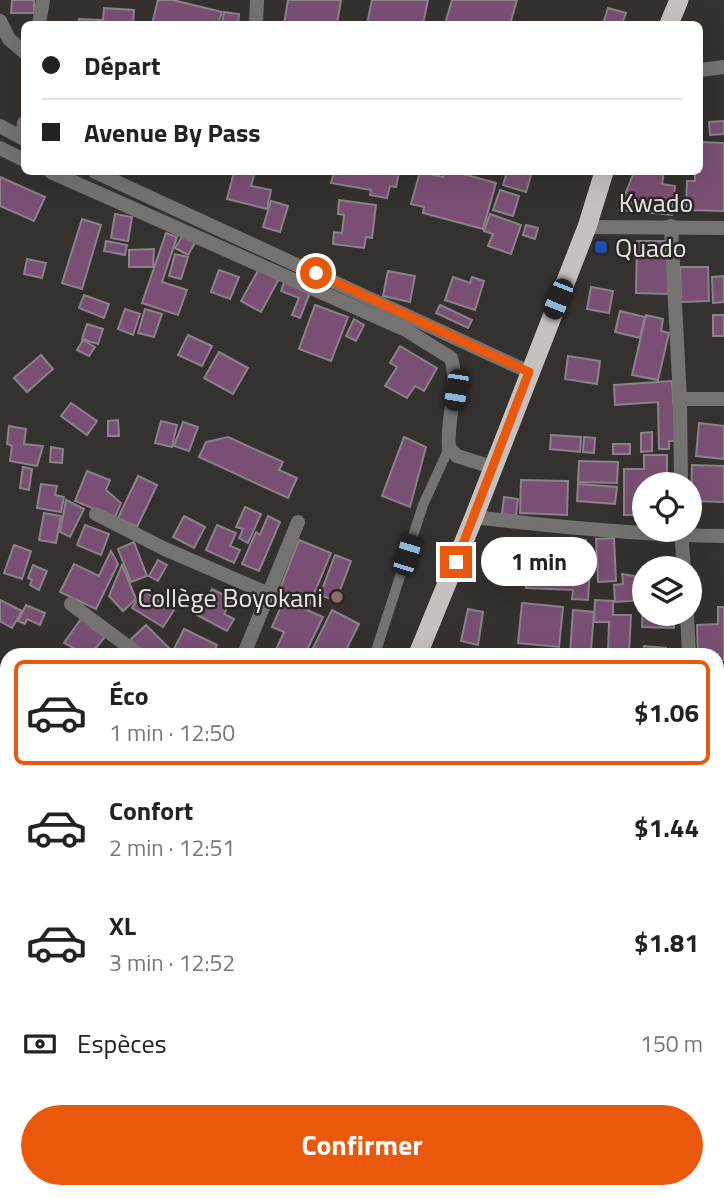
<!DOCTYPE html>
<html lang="fr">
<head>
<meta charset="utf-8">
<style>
	body { margin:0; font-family:"Titillium Web",sans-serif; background:#f2f2f2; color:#222; height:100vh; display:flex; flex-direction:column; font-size:26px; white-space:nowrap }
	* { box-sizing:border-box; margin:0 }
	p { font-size:23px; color:#767676 }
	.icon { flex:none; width:38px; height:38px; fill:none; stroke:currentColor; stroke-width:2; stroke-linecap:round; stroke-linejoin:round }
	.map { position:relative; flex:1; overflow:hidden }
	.panel { position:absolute; left:0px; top:648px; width:724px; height:551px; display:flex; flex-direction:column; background:#fff; border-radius:21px 21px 0 0; box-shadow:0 7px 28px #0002 }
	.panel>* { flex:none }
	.top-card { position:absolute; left:21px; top:21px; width:682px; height:154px; border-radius:10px; box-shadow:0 7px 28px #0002; display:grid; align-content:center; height:154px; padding:0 21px; background:#fff }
	.controls { position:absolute; left:632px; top:472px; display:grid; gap:14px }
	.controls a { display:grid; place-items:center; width:70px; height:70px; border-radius:50%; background:#fff; box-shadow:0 7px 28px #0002; font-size:35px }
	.end { position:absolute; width:32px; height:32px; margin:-16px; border:9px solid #ea580c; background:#fff; box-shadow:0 0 0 4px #fff }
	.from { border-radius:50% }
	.bubble { position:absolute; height:49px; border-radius:24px; background:#fff; box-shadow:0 7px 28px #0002; font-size:23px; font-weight:700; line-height:49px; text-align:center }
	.car { position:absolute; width:21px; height:42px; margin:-21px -10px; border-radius:9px; box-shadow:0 0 5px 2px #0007; background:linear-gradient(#222 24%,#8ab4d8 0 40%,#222 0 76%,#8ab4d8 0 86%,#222 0) }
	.top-card b { display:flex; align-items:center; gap:24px; height:66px; font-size:26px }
	.top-card b+b { border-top:2px solid #e0e0e0 }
	.top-card i { width:18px; height:18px; background:#222 }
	ul { padding:12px 0 0; list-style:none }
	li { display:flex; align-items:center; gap:21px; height:105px; margin:0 14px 10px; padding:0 7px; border:4px solid transparent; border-radius:10px }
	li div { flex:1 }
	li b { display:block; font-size:26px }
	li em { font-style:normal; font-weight:700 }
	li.current { border-color:#ea580c }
	li>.icon { width:63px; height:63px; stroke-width:1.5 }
	.pay { display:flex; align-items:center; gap:18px; height:77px; padding:0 21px; font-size:26px }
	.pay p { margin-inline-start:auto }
	.action { display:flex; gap:14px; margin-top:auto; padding:14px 21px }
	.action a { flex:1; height:80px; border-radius:42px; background:#ea580c; color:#fff; font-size:28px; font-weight:700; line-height:80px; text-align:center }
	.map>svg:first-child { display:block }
	.building { fill:#7a4f74; stroke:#888487; stroke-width:2 }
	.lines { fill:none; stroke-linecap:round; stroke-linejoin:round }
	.service { stroke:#757372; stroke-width:10 }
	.minor { stroke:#757372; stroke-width:14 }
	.trunk { stroke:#c6c0be; stroke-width:19 }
	.route { stroke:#ea580c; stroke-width:9 }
	.transit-dot { fill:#1a4fb4; stroke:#2b2724; stroke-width:2.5 }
	.education-dot { fill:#8d6e63; stroke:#2b2724; stroke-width:2.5 }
	.labels { text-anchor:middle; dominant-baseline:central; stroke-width:5; stroke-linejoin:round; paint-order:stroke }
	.street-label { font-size:26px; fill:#e8e5e4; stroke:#2b2724 }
	.poi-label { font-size:26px; fill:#e8e5e4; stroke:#2b2724; text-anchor:start }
</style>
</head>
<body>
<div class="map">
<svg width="724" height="1198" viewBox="0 0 724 1198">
	<rect width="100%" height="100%" fill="#35312e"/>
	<g class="building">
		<path d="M12 0H34V13H11Z"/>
		<path d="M158 0H173L222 12 218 24H152Z"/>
		<path d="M288 0H341L337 24H284Z"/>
		<path d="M372 0H428L423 24H367Z"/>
		<path d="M452 0H517L510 24H445Z"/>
		<path d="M104 8 134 10 133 24H78L79 19 103 20Z"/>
		<path d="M608 8 626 13 622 24H603Z"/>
		<path d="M224 12 239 14 238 24H222Z"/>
		<path d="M724 121V134L710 135 709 122Z"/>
		<path d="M700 142 724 143V211L686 210 687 181H695V172H700Z"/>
		<path d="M234 172H255L251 186 271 190 267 209 227 199Z"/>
		<path d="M334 172H399L396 187 390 186 387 198 370 195 371 190 331 183Z"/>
		<path d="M420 172 443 177 445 172H456L496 183 483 229 423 213 424 207 411 204Z"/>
		<path d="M507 172H532L526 192 503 185Z"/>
		<path d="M634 172H664L662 184 675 186 672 215 619 210Z"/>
		<path d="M0 177 45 197 34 221 0 206Z"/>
		<path d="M500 190 519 196 513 216 493 210Z"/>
		<path d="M339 200 376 205 372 238 366 237 364 248 333 244 334 232 342 233 344 215 338 214Z"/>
		<path d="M271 201 288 206 280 232 263 227Z"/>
		<path d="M115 214 132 217 128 241 111 238Z"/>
		<path d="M490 214 521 225 511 254 488 246 493 234 484 231Z"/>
		<path d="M82 219 101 225 82 289 62 283Z"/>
		<path d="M526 225 538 228 535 239 523 235Z"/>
		<path d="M166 233 177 237 162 282 187 290 178 315 142 303Z"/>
		<path d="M183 235 196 241 188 255 175 248Z"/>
		<path d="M106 241 127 245 125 255 104 251Z"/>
		<path d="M637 241H669L668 294 636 293Z"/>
		<path d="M154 249 153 267H129V250Z"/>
		<path d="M175 254 188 257 181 279 169 276Z"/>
		<path d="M27 259 46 263 42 278 24 274Z"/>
		<path d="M680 267H708L709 301 681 302Z"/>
		<path d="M259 269 279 279 261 312 241 301Z"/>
		<path d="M219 270 239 277 230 299 211 292Z"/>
		<path d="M388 271 415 276 410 302 383 296Z"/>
		<path d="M724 276V302L713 303 712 277Z"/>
		<path d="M453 277 470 283 472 277 484 281 475 310 445 300Z"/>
		<path d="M285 280 311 290 300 318 292 315 299 298 281 291Z"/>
		<path d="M591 287 613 291 609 313 587 309Z"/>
		<path d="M84 295 109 304 104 318 79 308Z"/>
		<path d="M315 305 348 317 331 361 299 349Z"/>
		<path d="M440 305 472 320 468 328 436 313Z"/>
		<path d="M125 309 140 314 133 335 118 329Z"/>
		<path d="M145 309 162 314 154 337 138 333Z"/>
		<path d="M620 311 645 317 640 338 615 332Z"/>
		<path d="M646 315 663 319 661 331 669 333 658 380 632 375Z"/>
		<rect x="713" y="315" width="11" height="21"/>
		<path d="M354 319 364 325 356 341 346 336Z"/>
		<path d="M87 324 103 329 98 344 82 339Z"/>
		<path d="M188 335 212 346 202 366 178 355Z"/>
		<path d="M83 340 95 347 89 356 77 350Z"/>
		<path d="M400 346 437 368 424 391 415 386 407 398 385 386 397 367 390 363Z"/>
		<path d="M219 352 248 368 233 394 204 378Z"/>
		<path d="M41 355 53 369 27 392 14 378Z"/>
		<path d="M568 356 600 361 597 384 565 379Z"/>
		<path d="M672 381 676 441H669V449H659L658 402 615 405 614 385Z"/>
		<path d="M71 403 97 421 87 435 61 416Z"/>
		<path d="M118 420 119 436H108V421Z"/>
		<path d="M161 421 177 425 172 447 155 443Z"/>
		<path d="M183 422 198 427 189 451 174 446Z"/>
		<path d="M699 423 724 426V459L696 456Z"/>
		<path d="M9 426 26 429 24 444 43 446 37 466 10 461 12 446 7 444Z"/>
		<path d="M652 432V451L641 452V433Z"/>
		<path d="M551 435 581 437 580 452 550 449Z"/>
		<path d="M228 437 283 462 279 470 297 478 288 498 199 457 206 442Z"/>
		<path d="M404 437 426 447 410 507 382 496Z"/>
		<path d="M584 437 595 438 594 453 583 452Z"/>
		<rect x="613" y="444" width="17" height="10"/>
		<path d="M51 447 63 449 62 463 50 462Z"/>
		<path d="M644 455H667V485H644V515H624V469H644Z"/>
		<path d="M579 461 618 462 617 483 578 482Z"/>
		<path d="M692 465 724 466V502L691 501Z"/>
		<path d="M23 467 32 469 29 490 20 488Z"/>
		<path d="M87 471 110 480 106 490 121 503 115 517 75 501Z"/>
		<path d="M138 476 157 485 137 527 118 518Z"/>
		<path d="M521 480 568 481 567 515 520 513Z"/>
		<path d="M41 484 57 486 55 495 64 497 61 512 37 508Z"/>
		<path d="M578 484 617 487 615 504 577 501Z"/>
		<path d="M504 497 518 499 516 516 502 514Z"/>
		<path d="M66 500 84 509 70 537 60 532Z"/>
		<path d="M245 507 261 514 248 543 239 538 243 529 236 527Z"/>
		<path d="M44 513 61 516 56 543 39 540Z"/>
		<path d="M184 516 205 527 194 548 173 537Z"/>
		<path d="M268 516 280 522 259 571 242 564 256 532 260 535Z"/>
		<path d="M85 525 109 534 101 555 77 545Z"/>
		<path d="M217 525 236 533 230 546 240 550 234 563 206 550Z"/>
		<path d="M529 538 586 540 584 566H590L588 600 572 599 573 590 526 588Z"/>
		<path d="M614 538 616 581 598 582 596 539Z"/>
		<path d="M299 540 331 553 309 606 278 594Z"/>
		<path d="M134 542 147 576 131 582 118 549Z"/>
		<path d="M14 545 31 551 22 579 4 573Z"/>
		<path d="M111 551 118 564 96 609 60 592 74 564 99 576Z"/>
		<path d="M335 555 351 561 336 601 320 595Z"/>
		<path d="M158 560 167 565 158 581 149 576Z"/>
		<path d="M33 565 47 571 39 590 30 585 32 580 28 578Z"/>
		<path d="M122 565 136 599 123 611 109 596Z"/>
		<path d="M622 574 635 576 636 586 642 585 643 600 615 602 614 585 623 584Z"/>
		<path d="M212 589 232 599 224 614 234 619 227 631 197 615Z"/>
		<path d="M143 591 174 610 163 627 132 608Z"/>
		<path d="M0 600 22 611 12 628 0 621Z"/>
		<path d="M284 600 323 617 305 654H274L284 632 272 627Z"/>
		<path d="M595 600 613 601V615H631L629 654H608L609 622H594Z"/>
		<path d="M643 601 644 614H675L674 628 642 627Z"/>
		<path d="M522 603 563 607 559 647 518 643Z"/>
		<path d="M26 605 45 613 40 625 27 619 25 624 18 621Z"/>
		<path d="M718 607H724V660H718V654H698L697 625 718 624Z"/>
		<path d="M468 609 483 612 478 645 461 641Z"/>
		<path d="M332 610 359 624 344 654H310Z"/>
		<path d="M573 610 594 612 591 650H586V654H570Z"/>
		<path d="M83 616 95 624 92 628 105 637 91 654H85L64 643Z"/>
		<path d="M146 625 170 649 165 654H156L151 650 145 654 130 640Z"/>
		<path d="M184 629 217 645 213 654 172 653Z"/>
		<path d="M644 646 666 648V654H643Z"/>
		<path d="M0 668 7 669V695L4 701 0 700Z"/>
		<path d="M0 706 7 708V773L0 771Z"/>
		<path d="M718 757H724V790L718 791Z"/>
		<path d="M718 858H720L721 874H724V889H718Z"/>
		<path d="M0 895 7 903V942L0 949Z"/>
		<path d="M724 904V925L718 926V905Z"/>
		<path d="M7 988V1028L5 1030 0 1025V995Z"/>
		<path d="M3 1073 7 1077V1120L0 1114V1076Z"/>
		<path d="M0 1153 7 1156V1192H13L10 1198H0Z"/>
		<path d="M227 1192H247L245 1198H224Z"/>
		<path d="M257 1192H298L296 1198H255Z"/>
		<path d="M301 1192H331L330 1198H301Z"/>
		<path d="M352 1192H375L373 1198H351Z"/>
		<path d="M379 1192H400V1198H378Z"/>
		<path d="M547 1192H565V1198H532V1193Z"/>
		<path d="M605 1192V1198H574L573 1194Z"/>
		<rect x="615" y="1192" width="23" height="6"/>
		<rect x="667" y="1192" width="23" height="6"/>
	</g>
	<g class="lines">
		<path class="service" d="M375 654 423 505 449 448"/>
		<g class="minor">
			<path d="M0 21 9 39 24 52"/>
			<path d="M39 24 43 0"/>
			<path d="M256 24 257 0"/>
			<path d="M700 70 724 67"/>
			<path d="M0 126 24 139"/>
			<path d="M22 138 24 123"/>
			<path d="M0 148 24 160"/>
			<path d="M51 172 406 330 451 358C460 389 446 418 449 448L457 456 492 467"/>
			<path d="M95 172 529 372"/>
			<path d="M671 226 680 399 681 485"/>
			<path d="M587 227 724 228"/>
			<path d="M680 399H724"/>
			<path d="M96 514 165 549 269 594"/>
			<path d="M474 517C557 527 640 535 724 536"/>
			<path d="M681 530 684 569"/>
			<path d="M71 604 138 654"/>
			<path d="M687 614 689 654"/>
			<path d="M244 654 298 522"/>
			<path d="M718 679H724"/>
			<path d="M718 819H724"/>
			<path d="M0 960 7 965"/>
			<path d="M718 965H724"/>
			<path d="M718 1109H724"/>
			<path d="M718 1135 720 1198"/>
			<path d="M0 1144 7 1147"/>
			<path d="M105 1192 120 1198"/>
			<path d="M506 1192 507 1198"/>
		</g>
		<g class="trunk">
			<path d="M669 24 679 0"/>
			<path d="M418 654 474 517 587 227 604 172"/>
			<path d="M200 1198 202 1192"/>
		</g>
	</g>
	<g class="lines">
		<path class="route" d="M316 273 529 372 456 562"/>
	</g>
	<rect class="transit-dot" x="594" y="240" width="14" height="14" rx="3.5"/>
	<circle class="education-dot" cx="337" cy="597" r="7"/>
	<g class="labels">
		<g class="street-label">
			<text x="656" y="202">Kwado</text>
		</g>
		<g class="poi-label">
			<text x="615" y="247">Quado</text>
			<text x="323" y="597" text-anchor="end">Collège Boyokani</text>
		</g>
	</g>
</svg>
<div class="controls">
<a><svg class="icon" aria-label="locate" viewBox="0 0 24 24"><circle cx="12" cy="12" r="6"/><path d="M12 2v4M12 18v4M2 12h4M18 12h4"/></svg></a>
<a><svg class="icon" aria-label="layers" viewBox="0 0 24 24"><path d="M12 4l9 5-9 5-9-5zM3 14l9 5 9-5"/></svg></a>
</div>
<i class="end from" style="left:316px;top:273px"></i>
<i class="end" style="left:456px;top:562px"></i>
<div class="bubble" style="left:481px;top:537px;width:116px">1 min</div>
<i class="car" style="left:558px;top:299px;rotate:202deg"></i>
<i class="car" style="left:456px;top:390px;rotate:189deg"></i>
<i class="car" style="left:407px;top:555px;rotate:17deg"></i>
<div class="top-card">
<b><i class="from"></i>Départ</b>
<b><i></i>Avenue By Pass</b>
</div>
<section class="panel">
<ul>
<li class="current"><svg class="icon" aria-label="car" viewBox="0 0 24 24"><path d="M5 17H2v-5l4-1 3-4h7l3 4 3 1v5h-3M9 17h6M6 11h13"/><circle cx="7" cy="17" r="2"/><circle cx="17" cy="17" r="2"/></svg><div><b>Éco</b><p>1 min · 12:50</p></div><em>$1.06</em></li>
<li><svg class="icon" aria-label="car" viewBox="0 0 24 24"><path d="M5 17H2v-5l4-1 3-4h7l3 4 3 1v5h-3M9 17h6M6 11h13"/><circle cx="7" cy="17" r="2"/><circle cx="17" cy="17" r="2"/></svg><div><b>Confort</b><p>2 min · 12:51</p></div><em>$1.44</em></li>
<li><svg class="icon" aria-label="car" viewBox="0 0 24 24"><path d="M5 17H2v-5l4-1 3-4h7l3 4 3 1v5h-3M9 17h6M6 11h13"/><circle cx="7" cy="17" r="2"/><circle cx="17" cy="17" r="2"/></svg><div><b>XL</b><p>3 min · 12:52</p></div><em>$1.81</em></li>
</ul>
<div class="pay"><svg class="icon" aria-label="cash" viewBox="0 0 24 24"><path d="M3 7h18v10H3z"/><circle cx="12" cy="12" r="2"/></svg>Espèces<p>150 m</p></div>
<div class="action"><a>Confirmer</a></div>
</section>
</div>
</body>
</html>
